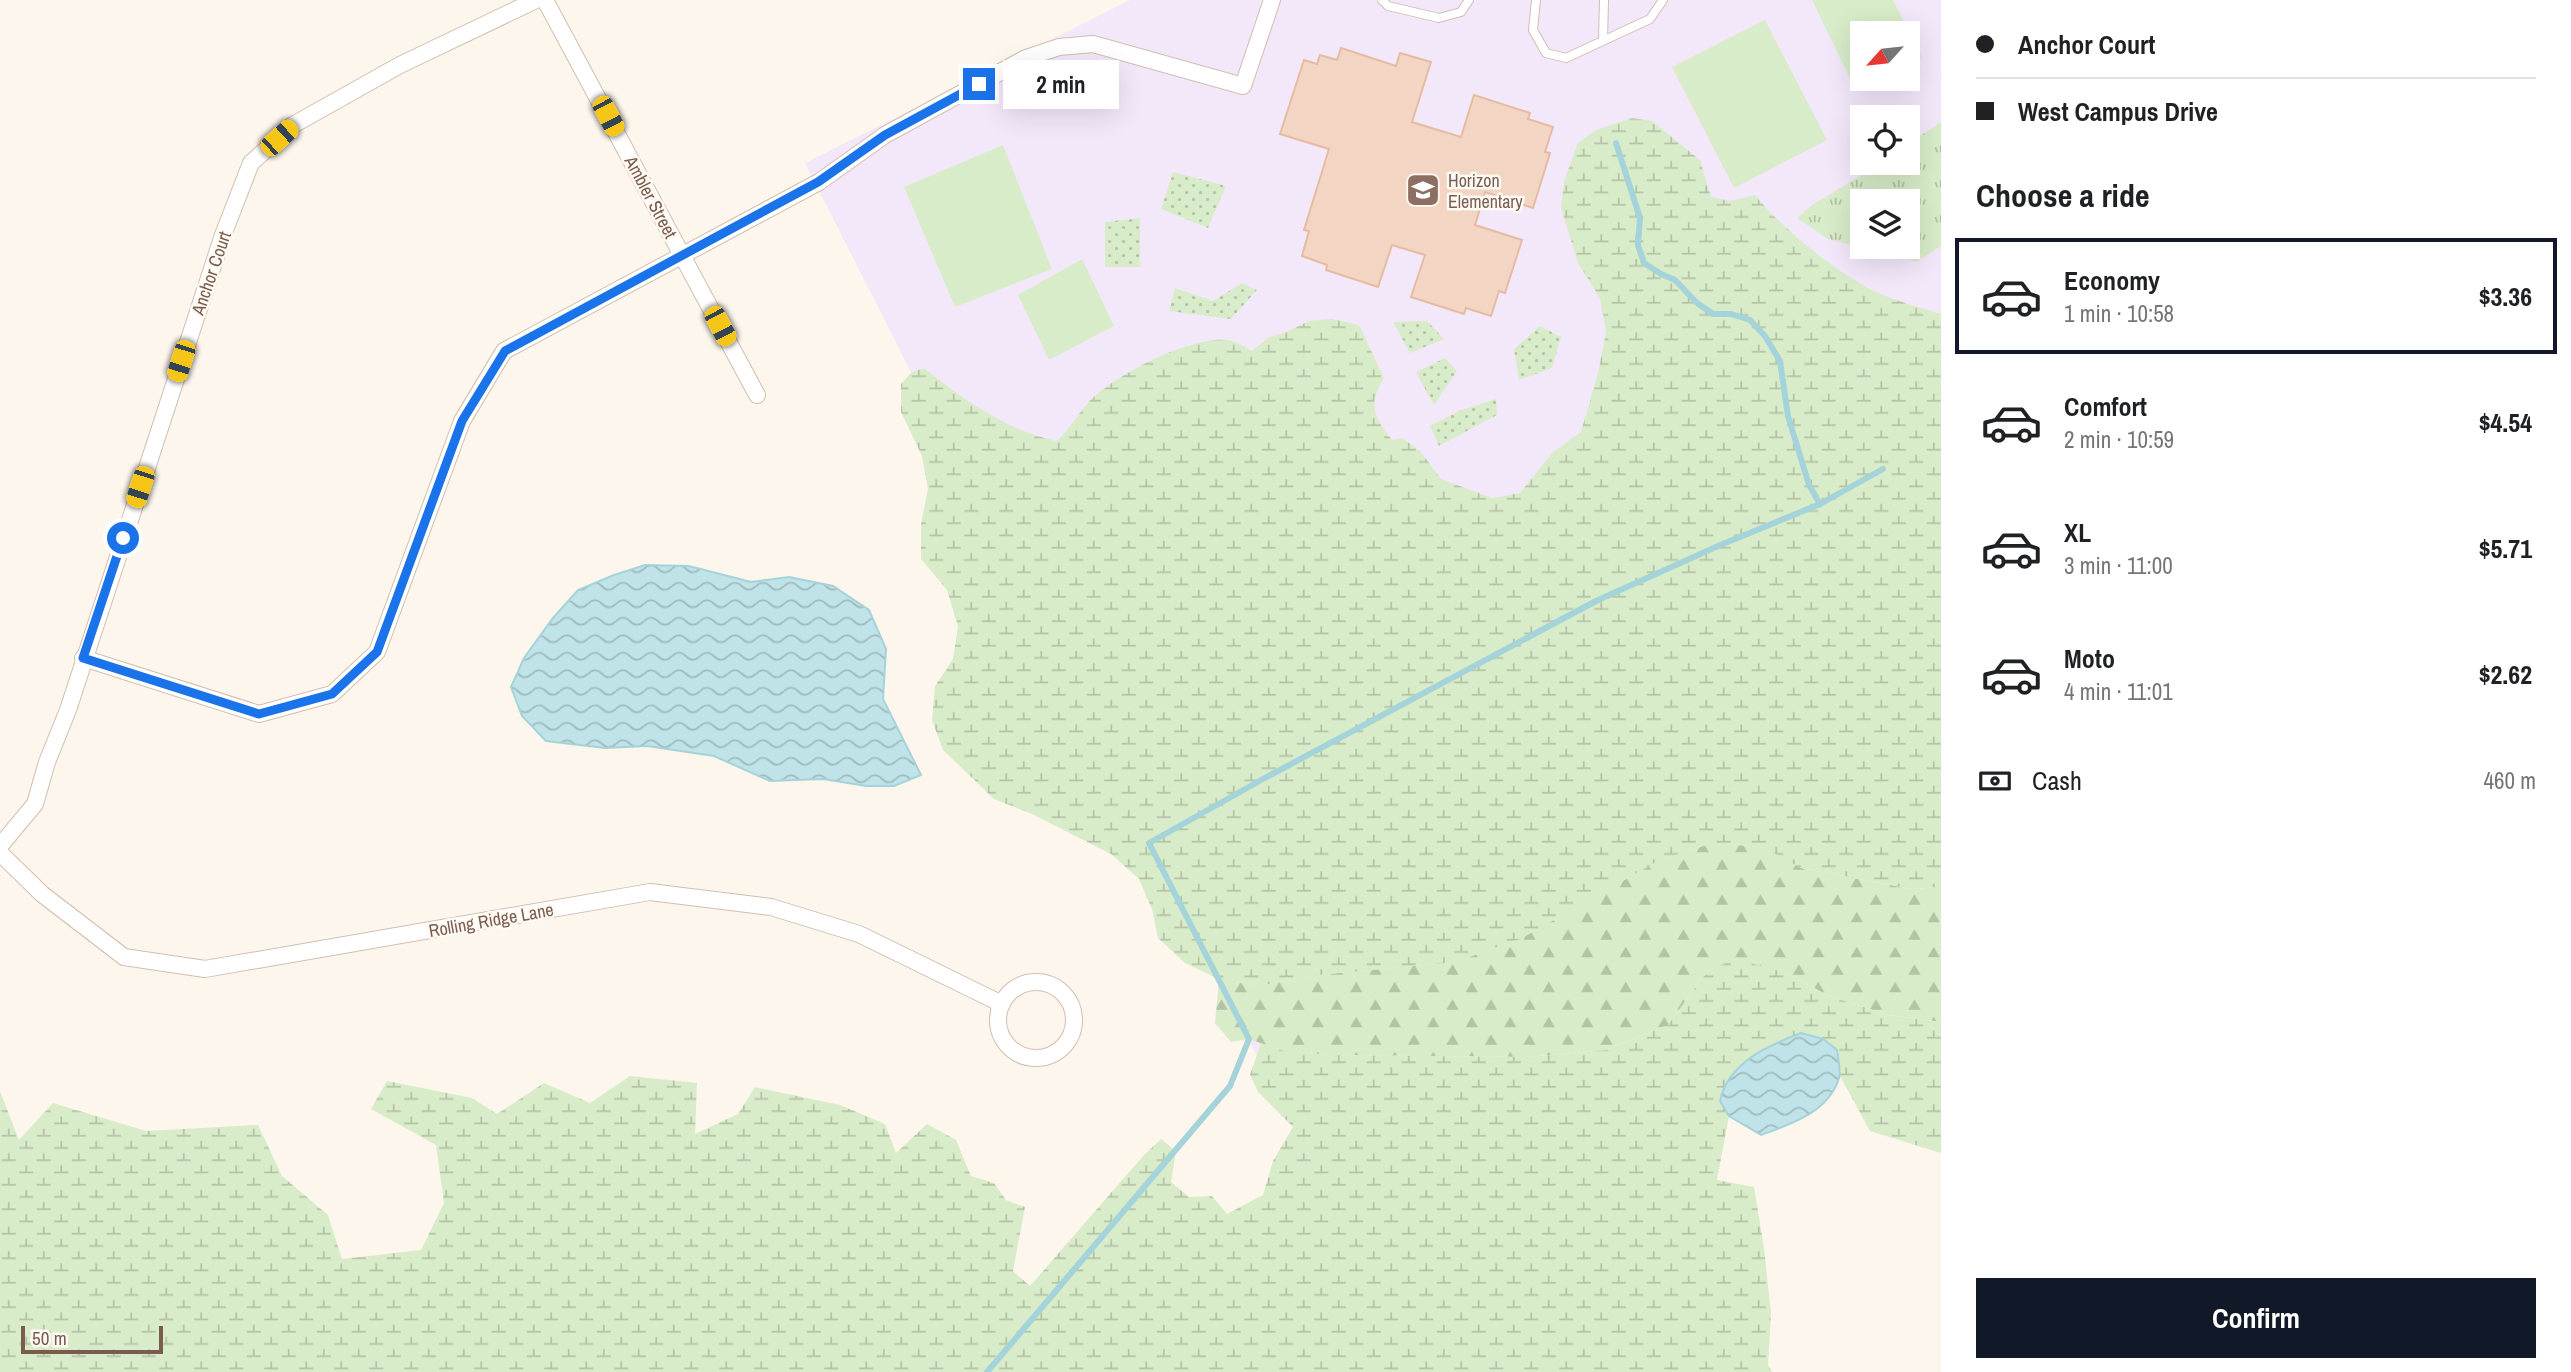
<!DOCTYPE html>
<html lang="en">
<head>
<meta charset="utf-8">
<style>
	body { margin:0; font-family:"Archivo Narrow",sans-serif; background:#f6f6f6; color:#202124; height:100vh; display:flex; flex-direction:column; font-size:26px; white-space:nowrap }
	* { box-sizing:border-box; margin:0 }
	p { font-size:23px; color:#757577 }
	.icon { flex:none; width:38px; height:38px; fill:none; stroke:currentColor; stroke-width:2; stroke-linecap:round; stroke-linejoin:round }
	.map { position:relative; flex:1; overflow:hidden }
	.drawer { display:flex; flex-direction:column; background:#fff; width:630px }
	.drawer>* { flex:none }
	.guide { display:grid; align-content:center; height:154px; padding:0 35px; background:#fff }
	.needle { width:46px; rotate:243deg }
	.buttons { position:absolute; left:1850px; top:21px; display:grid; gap:14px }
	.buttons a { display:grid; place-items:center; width:70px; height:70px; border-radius:0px; background:#fff; box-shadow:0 7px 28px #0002; font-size:35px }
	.scale { position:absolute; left:21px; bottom:18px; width:142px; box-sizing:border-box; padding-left:7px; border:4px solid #7a5c4d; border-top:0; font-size:19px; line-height:24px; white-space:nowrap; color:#7a5c4d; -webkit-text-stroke:5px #fffaf3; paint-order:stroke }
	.end { position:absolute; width:32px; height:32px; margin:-16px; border:9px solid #1a73e8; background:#fff; box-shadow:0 0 0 4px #fff }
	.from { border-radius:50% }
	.bubble { position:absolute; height:49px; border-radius:0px; background:#fff; box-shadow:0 7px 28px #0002; font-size:23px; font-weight:800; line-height:49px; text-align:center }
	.car { position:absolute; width:21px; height:42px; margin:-21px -10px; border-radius:9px; box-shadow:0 0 5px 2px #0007; background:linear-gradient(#f5c518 24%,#345 0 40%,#f5c518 0 76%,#345 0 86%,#f5c518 0) }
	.guide b { display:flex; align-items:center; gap:24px; height:66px; font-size:26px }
	.guide b+b { border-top:2px solid #e0e0e0 }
	.guide i { width:18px; height:18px; background:#202124 }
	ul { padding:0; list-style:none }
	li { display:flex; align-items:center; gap:21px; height:116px; margin:0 14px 10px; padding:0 21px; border:4px solid transparent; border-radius:0px }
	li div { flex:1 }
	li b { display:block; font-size:26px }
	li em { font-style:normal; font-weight:800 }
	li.current { border-color:#111827 }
	li>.icon { width:63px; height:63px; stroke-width:1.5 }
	h2 { padding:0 35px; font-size:32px; line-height:84px }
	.pay { display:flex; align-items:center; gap:18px; height:77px; padding:0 35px; font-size:26px }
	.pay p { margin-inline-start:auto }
	.cta { display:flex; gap:14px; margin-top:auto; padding:14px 35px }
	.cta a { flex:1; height:80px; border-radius:0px; background:#111827; color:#fff; font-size:28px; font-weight:800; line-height:80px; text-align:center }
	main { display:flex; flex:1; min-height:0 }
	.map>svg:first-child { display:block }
	.education { fill:#f3e8fa; fill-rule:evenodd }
	.grass { fill:url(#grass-tufts); fill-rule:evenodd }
	.forest { fill:url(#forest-firs) }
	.wetland { fill:url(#wetland-marsh) }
	.park { fill:url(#park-dots) }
	.pitch { fill:#d8ecc9 }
	.water { fill:url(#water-waves); stroke:#a5d3da; stroke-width:2 }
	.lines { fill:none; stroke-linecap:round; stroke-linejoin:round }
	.stream { stroke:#a5d3da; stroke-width:6 }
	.building { fill:#f3d5c3; stroke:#e6bba3; stroke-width:2 }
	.service-casing { stroke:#d1beb0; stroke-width:10 }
	.minor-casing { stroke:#d1beb0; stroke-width:18 }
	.service { stroke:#fff; stroke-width:8 }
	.minor { stroke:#fff; stroke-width:16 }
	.route { stroke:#1a73e8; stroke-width:9 }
	.labels { text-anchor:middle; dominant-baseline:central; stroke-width:5; stroke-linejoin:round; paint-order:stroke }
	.education-label { font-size:18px; fill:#785e54; stroke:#fffaf3; text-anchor:start }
	.street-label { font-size:18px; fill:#7a5c4d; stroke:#fffaf3 }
</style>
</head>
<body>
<main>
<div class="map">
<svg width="1941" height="1372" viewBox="0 0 1941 1372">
	<defs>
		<pattern id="grass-tufts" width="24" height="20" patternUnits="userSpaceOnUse" patternTransform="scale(1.75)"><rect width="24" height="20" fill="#d8ecc9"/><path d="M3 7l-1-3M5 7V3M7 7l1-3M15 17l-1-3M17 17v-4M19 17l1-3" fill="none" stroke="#b4c2a5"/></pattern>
		<pattern id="forest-firs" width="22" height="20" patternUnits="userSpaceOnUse" patternTransform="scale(1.75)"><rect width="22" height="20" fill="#d8ecc9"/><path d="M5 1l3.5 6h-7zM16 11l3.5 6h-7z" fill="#b4c2a5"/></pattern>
		<pattern id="wetland-marsh" width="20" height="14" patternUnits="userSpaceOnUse" patternTransform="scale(1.75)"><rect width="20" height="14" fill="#d8ecc9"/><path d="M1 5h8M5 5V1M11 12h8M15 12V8" fill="none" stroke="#b4c2a5"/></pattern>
		<pattern id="park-dots" width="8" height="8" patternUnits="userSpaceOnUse" patternTransform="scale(1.75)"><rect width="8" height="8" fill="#d8ecc9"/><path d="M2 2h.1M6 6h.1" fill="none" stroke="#b4c2a5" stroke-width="1.8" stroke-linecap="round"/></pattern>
		<pattern id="water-waves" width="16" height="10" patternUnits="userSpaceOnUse" patternTransform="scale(1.75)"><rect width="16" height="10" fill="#bfe3e8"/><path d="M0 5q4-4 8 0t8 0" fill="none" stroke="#a0bbbe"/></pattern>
	</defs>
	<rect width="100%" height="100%" fill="#fdf6ec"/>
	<path class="education" d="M1130 0H1941V797L1293 1127 805 163ZM1862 33H1908V79H1862ZM1862 117H1908V163H1862ZM1862 201H1908V247H1862Z"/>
	<path class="grass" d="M1941 122V246L1916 262 1828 239 1797 218 1812 205 1882 163H1908V144ZM1862 201H1908V247H1862Z"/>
	<path class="forest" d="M1712 843 1763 847 1801 868 1912 889 1941 887V1022L1888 1015 1827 995 1786 973 1703 977 1668 1025 1606 1050 1527 1057 1330 1055 1284 1051 1249 1039 1231 1042 1215 1023 1219 979 1257 986 1318 975 1455 962 1520 939 1658 861Z"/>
	<g class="wetland">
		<path d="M1632 118 1652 121 1700 160 1711 197 1730 201 1755 195C1780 227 1837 273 1874 291 1895 301 1919 307 1941 314V887L1912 889 1801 868 1763 847 1712 843 1658 861 1520 939 1455 962 1318 975 1257 986 1219 979 1185 963 1158 938 1152 909 1139 879 1111 854 1032 814 994 799 943 750 932 720 935 686 953 659 958 626 947 590 921 559V524L928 489 922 456 901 412V384L911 373 924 368C962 399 1008 431 1057 441 1070 429 1076 416 1088 403 1112 376 1196 332 1232 341 1239 343 1246 348 1252 351L1269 337 1284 333 1309 321 1332 319 1359 325 1384 378C1367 406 1374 416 1392 440L1402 438 1420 451 1441 479 1492 498 1520 493 1552 453 1581 432 1598 373 1606 332 1600 298 1578 263 1561 208 1564 181 1578 143 1596 130Z"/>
		<path d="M1733 958 1786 973 1827 995 1888 1015 1941 1022V1153L1870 1131 1840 1076 1837 1050 1801 1033C1767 1046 1728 1063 1720 1101L1729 1116 1717 1180 1754 1187 1764 1248 1771 1313 1768 1365 1772 1372H0V1091L19 1140 53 1103 146 1131 258 1125 282 1176 328 1215 342 1259 421 1250 444 1203 436 1145 371 1109 387 1081 472 1098 497 1114 544 1083 590 1103 630 1076 697 1083 695 1134 738 1114 755 1087 840 1105 885 1124 896 1153 927 1124 956 1140 971 1176 994 1183 1006 1200 1025 1207 1013 1271 1030 1286 1144 1155 1161 1139 1176 1151 1171 1182 1189 1197 1212 1196 1227 1214 1263 1195 1273 1161 1293 1127 1258 1092 1250 1075 1261 1043 1284 1051 1330 1055 1527 1057 1606 1050 1668 1025 1703 977Z"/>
	</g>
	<g class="park">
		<path d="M1173 172 1226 186 1208 228 1161 209Z"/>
		<path d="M1140 218V267H1105V222Z"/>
		<path d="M1242 283 1257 290 1231 319 1169 311 1175 288 1213 301Z"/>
		<path d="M1427 321 1444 339 1410 353 1393 322Z"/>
		<path d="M1540 326 1561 337 1552 368 1519 380 1514 349Z"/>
		<path d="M1445 358 1457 371 1434 405 1416 372Z"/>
		<path d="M1496 399 1497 415 1439 446 1430 426 1459 411Z"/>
	</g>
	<g class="pitch">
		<path d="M1812 0H1893L1922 58 1908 65V33H1862V79H1881L1856 91Z"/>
		<path d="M1765 20 1827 140 1734 188 1672 67Z"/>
		<path d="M1003 145 1052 269 955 307 904 187Z"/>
		<path d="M1082 259 1114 326 1049 360 1018 295Z"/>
	</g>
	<g class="water">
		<path d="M645 565 689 566 751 582 789 577 833 586 869 610 886 649 883 699 921 775 894 786H866L823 779 770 781 714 756 647 746 605 748 546 741 522 716 511 687 524 658 553 618 578 590 614 575Z"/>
		<path d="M1801 1033 1823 1039 1837 1050C1838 1058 1841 1070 1839 1078 1829 1112 1791 1124 1761 1135L1729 1116 1720 1101C1728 1063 1767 1046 1801 1033Z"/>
	</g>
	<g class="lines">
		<g class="stream">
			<path d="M1616 143 1640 218 1638 245 1644 263 1661 274 1675 280 1697 303 1713 314H1731L1750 320 1765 336 1780 361 1788 416 1809 485 1820 504"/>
			<path d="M987 1372 1230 1086 1249 1039 1149 843 1263 779 1596 601 1718 546 1820 504 1883 469"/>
		</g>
	</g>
	<path class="building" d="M1341 48 1396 66 1400 53 1431 62 1412 122 1461 137 1474 95 1530 113 1528 119 1553 127 1545 152 1550 153 1533 208 1485 192 1475 225 1522 240 1505 293 1499 291 1491 316 1466 308 1464 314 1411 297 1425 255 1392 245 1378 287 1326 270 1327 265 1302 256 1309 231 1304 230 1329 149 1280 134 1304 60 1317 64 1320 55 1337 60Z"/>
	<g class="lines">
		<g class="service-casing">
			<g id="service">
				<path d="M1382 0 1388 6 1439 18 1461 12 1469 0"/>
				<path d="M1536 0 1533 30 1546 53 1566 58 1650 19 1663 0"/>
				<path d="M1603 40 1604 0"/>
			</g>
		</g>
		<g class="minor-casing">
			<g id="minor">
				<path d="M545 0 757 395"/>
				<path d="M83 658 259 714 332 694 377 652 462 421 504 351 819 182 885 135 1026 58 1059 47 1093 44 1243 86 1272 0"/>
				<path d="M0 846 35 804 47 762 68 710 223 235 251 163 293 125 400 65 536 0"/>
				<path d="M0 853 42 894 124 957 205 969 650 892 771 907 859 934 1002 1004"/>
				<circle cx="1036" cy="1020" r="38"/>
			</g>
		</g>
		<use href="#service" class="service"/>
		<use href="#minor" class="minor"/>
	</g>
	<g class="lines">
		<path class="route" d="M123 538 83 658 259 714 332 694 377 652 462 421 505 351 818 182 885 135 979 84"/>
	</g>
	<defs>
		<g id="school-square" transform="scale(1.75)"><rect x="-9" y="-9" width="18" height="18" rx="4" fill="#8d6e63" stroke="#fffaf3"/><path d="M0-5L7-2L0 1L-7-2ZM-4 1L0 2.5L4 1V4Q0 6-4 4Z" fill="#fff"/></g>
	</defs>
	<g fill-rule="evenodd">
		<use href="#school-square" x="1423" y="190"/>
	</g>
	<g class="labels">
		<g class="education-label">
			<text x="1448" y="180">Horizon<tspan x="1448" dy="21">Elementary</tspan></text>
		</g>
		<g class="street-label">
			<text transform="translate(651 197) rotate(62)">Ambler Street</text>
			<text transform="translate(211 273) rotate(-71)">Anchor Court</text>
			<text transform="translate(491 920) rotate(-10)">Rolling Ridge Lane</text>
		</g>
	</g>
</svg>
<div class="buttons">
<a><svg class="needle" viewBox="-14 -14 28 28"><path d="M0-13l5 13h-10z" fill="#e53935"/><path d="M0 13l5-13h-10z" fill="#757577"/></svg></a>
<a><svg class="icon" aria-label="locate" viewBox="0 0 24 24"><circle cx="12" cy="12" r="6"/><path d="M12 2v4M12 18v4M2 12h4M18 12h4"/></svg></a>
<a><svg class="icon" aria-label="layers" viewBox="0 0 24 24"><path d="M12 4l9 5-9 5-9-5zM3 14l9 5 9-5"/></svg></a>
</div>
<div class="scale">50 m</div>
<i class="end from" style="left:123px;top:538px"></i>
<i class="end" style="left:979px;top:84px"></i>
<div class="bubble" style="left:1003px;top:60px;width:116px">2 min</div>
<i class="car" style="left:608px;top:116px;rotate:152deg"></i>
<i class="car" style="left:279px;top:138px;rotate:48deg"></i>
<i class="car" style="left:720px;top:326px;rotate:152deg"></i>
<i class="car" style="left:181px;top:361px;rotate:198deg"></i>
<i class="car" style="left:140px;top:487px;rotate:198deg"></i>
</div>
<section class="drawer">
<div class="guide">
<b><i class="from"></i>Anchor Court</b>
<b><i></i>West Campus Drive</b>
</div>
<h2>Choose a ride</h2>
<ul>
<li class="current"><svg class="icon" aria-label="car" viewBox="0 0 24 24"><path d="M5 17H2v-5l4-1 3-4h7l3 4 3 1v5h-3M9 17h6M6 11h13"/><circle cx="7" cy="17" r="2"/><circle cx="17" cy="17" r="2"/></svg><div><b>Economy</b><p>1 min · 10:58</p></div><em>$3.36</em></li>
<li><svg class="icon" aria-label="car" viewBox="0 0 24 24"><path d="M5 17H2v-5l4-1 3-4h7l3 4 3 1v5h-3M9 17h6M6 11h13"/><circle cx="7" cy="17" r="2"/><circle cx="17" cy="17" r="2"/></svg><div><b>Comfort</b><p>2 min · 10:59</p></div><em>$4.54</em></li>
<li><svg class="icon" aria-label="car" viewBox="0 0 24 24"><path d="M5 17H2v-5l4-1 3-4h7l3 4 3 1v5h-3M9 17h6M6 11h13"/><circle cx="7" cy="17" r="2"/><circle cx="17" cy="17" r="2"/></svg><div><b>XL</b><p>3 min · 11:00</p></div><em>$5.71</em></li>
<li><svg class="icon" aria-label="car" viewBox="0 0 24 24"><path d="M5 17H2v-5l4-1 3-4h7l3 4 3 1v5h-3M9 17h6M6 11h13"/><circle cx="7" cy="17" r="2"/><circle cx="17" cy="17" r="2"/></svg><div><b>Moto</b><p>4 min · 11:01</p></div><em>$2.62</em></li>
</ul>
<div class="pay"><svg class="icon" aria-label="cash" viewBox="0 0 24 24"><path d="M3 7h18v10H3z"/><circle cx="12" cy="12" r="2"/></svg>Cash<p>460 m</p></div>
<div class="cta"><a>Confirm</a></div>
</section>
</main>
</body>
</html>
